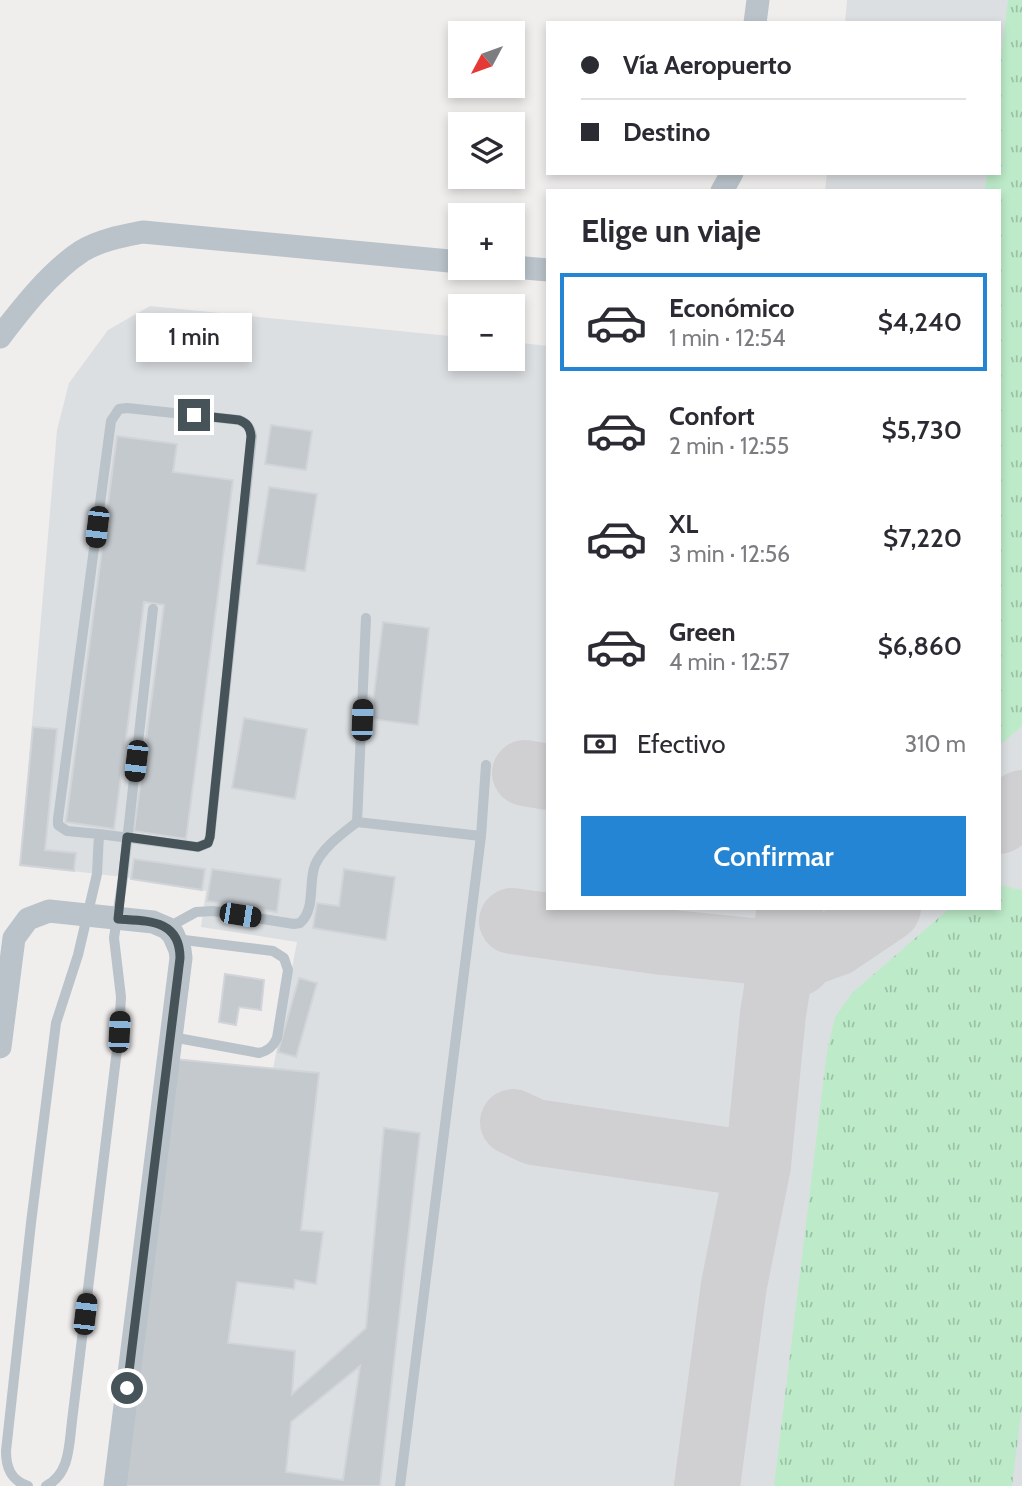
<!DOCTYPE html>
<html lang="es">
<head>
<meta charset="utf-8">
<style>
	body { margin:0; font-family:Cabin,sans-serif; background:#f2f2f3; color:#2b2b33; height:100vh; display:flex; flex-direction:column; font-size:26px; white-space:nowrap }
	* { box-sizing:border-box; margin:0 }
	p { font-size:23px; color:#7c7c81 }
	.icon { flex:none; width:38px; height:38px; fill:none; stroke:currentColor; stroke-width:2; stroke-linecap:round; stroke-linejoin:round }
	.map { position:relative; flex:1; overflow:hidden }
	.sheet { position:absolute; left:546px; top:189px; width:455px; height:721px; display:flex; flex-direction:column; background:#fff; border-radius:0px; box-shadow:0 4px 10px #0003 }
	.sheet>* { flex:none }
	.hud { position:absolute; left:546px; top:21px; width:455px; height:154px; border-radius:0px; box-shadow:0 4px 10px #0003; display:grid; align-content:center; height:154px; padding:0 35px; background:#fff }
	.needle { width:46px; rotate:229deg }
	.fabs { position:absolute; left:448px; top:21px; display:grid; gap:14px }
	.fabs a { display:grid; place-items:center; width:77px; height:77px; border-radius:0px; background:#fff; box-shadow:0 4px 10px #0003; font-size:35px }
	.end { position:absolute; width:32px; height:32px; margin:-16px; border:9px solid #465359; background:#fff; box-shadow:0 0 0 4px #fff }
	.from { border-radius:50% }
	.bubble { position:absolute; height:49px; border-radius:0px; background:#fff; box-shadow:0 4px 10px #0003; font-size:23px; font-weight:600; line-height:49px; text-align:center }
	.car { position:absolute; width:21px; height:42px; margin:-21px -10px; border-radius:9px; box-shadow:0 0 5px 2px #0007; background:linear-gradient(#222 24%,#8ab4d8 0 40%,#222 0 76%,#8ab4d8 0 86%,#222 0) }
	.hud b { display:flex; align-items:center; gap:24px; height:66px; font-size:26px }
	.hud b+b { border-top:2px solid #e1e1e2 }
	.hud i { width:18px; height:18px; background:#2b2b33 }
	ul { padding:0; list-style:none }
	li { display:flex; align-items:center; gap:21px; height:98px; margin:0 14px 10px; padding:0 21px; border:4px solid transparent; border-radius:0px }
	li div { flex:1 }
	li b { display:block; font-size:26px }
	li em { font-style:normal; font-weight:600 }
	li.on { border-color:#2385d3 }
	li>.icon { width:63px; height:63px; stroke-width:1.5 }
	h2 { padding:0 35px; font-size:32px; line-height:84px }
	.pay { display:flex; align-items:center; gap:18px; height:77px; padding:0 35px; font-size:26px }
	.pay p { margin-inline-start:auto }
	.primary-button { display:flex; gap:14px; margin-top:auto; padding:14px 35px }
	.primary-button a { flex:1; height:80px; border-radius:0px; background:#2385d3; color:#fff; font-size:28px; font-weight:600; line-height:80px; text-align:center }
	.map>svg:first-child { display:block }
	.airport { fill:#dcdfe2 }
	.grass { fill:url(#grass-tufts) }
	.lines { fill:none; stroke-linecap:round; stroke-linejoin:round }
	.taxiway { stroke:#d0d0d2; stroke-width:66 }
	.building { fill:#c4c9cd; stroke:#d1d4d8; stroke-width:2; fill-rule:evenodd }
	.service { stroke:#b9c3c9; stroke-width:10 }
	.minor { stroke:#b9c3c9; stroke-width:23 }
	.route { stroke:#465359; stroke-width:9 }
</style>
</head>
<body>
<div class="map">
<svg width="1022" height="1486" viewBox="0 0 1022 1486">
	<defs>
		<pattern id="grass-tufts" width="24" height="20" patternUnits="userSpaceOnUse" patternTransform="scale(1.75)"><rect width="24" height="20" fill="#bdebc9"/><path d="M3 7l-1-3M5 7V3M7 7l1-3M15 17l-1-3M17 17v-4M19 17l1-3" fill="none" stroke="#9bc1a6"/></pattern>
	</defs>
	<rect width="100%" height="100%" fill="#f0eded"/>
	<path class="airport" d="M847 0H1022V1486H121L273 1069 297 942 201 927 206 891 123 877 20 865 57 430 69 383 108 330 150 306 460 337V359H513V342L548 346V908H999V191H825L827 173H999V23H845Z"/>
	<g class="grass">
		<path d="M1008 0H1022V726L999 746V191H985L987 173H999V73Z"/>
		<path d="M999 885 1022 890V1406L1012 1486H774L827 1051 835 1017 852 993 950 908H999Z"/>
	</g>
	<g class="lines">
		<g class="taxiway">
			<path d="M525 773 548 777"/>
			<path d="M999 821 1022 803"/>
			<path d="M512 921 663 942 783 954 836 943"/>
			<path d="M798 963 806 954 836 943 888 908"/>
			<path d="M513 1122 534 1132 758 1165"/>
			<path d="M707 1486 734 1285 758 1165 773 1014 790 908"/>
		</g>
	</g>
	<g class="building">
		<path d="M271 425 312 431 306 470 265 464Z"/>
		<path d="M117 436 177 444 173 472 233 480 186 839 134 831 164 605 144 602 114 829 66 822Z"/>
		<path d="M269 487 317 494 305 571 257 564Z"/>
		<path d="M383 622 429 628 418 725 371 719Z"/>
		<path d="M244 718 307 729 295 799 232 788Z"/>
		<path d="M33 727 57 729 45 850 76 853 74 871 20 865Z"/>
		<path d="M134 859 205 869 202 890 131 879Z"/>
		<path d="M212 869 281 879 277 912 207 901Z"/>
		<path d="M344 869 395 877 386 940 313 928 317 903 339 906Z"/>
		<path d="M225 974 264 980 261 1010 239 1007 236 1025 219 1022Z"/>
		<path d="M299 978 317 983 296 1057 278 1052Z"/>
		<path d="M174 1059 319 1073 301 1230 323 1232 316 1284 295 1280 294 1289 237 1282 228 1343 295 1351 292 1394 366 1328 384 1128 420 1133 380 1486H121ZM360 1366 343 1480 286 1472 291 1422Z"/>
	</g>
	<g class="lines">
		<g class="service">
			<path d="M357 822 366 618"/>
			<path d="M167 928 196 912 213 911 294 924 300 923C316 909 308 883 315 865 323 847 342 834 357 822L481 836"/>
			<path d="M172 1037 259 1053C268 1051 273 1047 277 1038L288 970 284 958 273 951 176 939"/>
			<path d="M28 1486C11 1480 6 1468 6 1451L31 1223 56 1023 78 955 97 874 99 834 67 831 58 825V819L111 421 119 409 127 408 239 420C247 423 250 427 252 436L210 837 208 843 198 847 99 834"/>
			<path d="M46 1486C70 1474 69 1445 72 1421L119 1033 121 997 114 938 123 877 153 609"/>
			<path d="M400 1486 481 836 486 765"/>
		</g>
		<g class="minor">
			<path d="M755 23 758 0"/>
			<path d="M722 191 732 173"/>
			<path d="M513 267 548 270"/>
			<path d="M0 337C22 308 51 271 82 251 100 240 123 236 143 232L460 262"/>
			<path d="M0 1047 14 938 28 919 49 911 153 922 167 928 173 934 180 950 181 958 115 1486"/>
		</g>
	</g>
	<g class="lines">
		<path class="route" d="M127 1388 180 958C180 919 147 921 118 919L127 837 198 847 208 843 210 837 251 436C250 427 247 423 239 420L194 415"/>
	</g>
</svg>
<div class="fabs">
<a><svg class="needle" viewBox="-14 -14 28 28"><path d="M0-13l5 13h-10z" fill="#e53935"/><path d="M0 13l5-13h-10z" fill="#7c7c81"/></svg></a>
<a><svg class="icon" aria-label="layers" viewBox="0 0 24 24"><path d="M12 4l9 5-9 5-9-5zM3 14l9 5 9-5"/></svg></a>
<a>+</a>
<a>−</a>
</div>
<i class="end from" style="left:127px;top:1388px"></i>
<i class="end" style="left:194px;top:415px"></i>
<div class="bubble" style="left:136px;top:313px;width:116px">1 min</div>
<i class="car" style="left:97px;top:527px;rotate:187deg"></i>
<i class="car" style="left:362px;top:720px;rotate:2deg"></i>
<i class="car" style="left:136px;top:761px;rotate:187deg"></i>
<i class="car" style="left:240px;top:915px;rotate:99deg"></i>
<i class="car" style="left:119px;top:1032px;rotate:3deg"></i>
<i class="car" style="left:85px;top:1314px;rotate:7deg"></i>
<div class="hud">
<b><i class="from"></i>Vía Aeropuerto</b>
<b><i></i>Destino</b>
</div>
<section class="sheet">
<h2>Elige un viaje</h2>
<ul>
<li class="on"><svg class="icon" aria-label="car" viewBox="0 0 24 24"><path d="M5 17H2v-5l4-1 3-4h7l3 4 3 1v5h-3M9 17h6M6 11h13"/><circle cx="7" cy="17" r="2"/><circle cx="17" cy="17" r="2"/></svg><div><b>Económico</b><p>1 min · 12:54</p></div><em>$4,240</em></li>
<li><svg class="icon" aria-label="car" viewBox="0 0 24 24"><path d="M5 17H2v-5l4-1 3-4h7l3 4 3 1v5h-3M9 17h6M6 11h13"/><circle cx="7" cy="17" r="2"/><circle cx="17" cy="17" r="2"/></svg><div><b>Confort</b><p>2 min · 12:55</p></div><em>$5,730</em></li>
<li><svg class="icon" aria-label="car" viewBox="0 0 24 24"><path d="M5 17H2v-5l4-1 3-4h7l3 4 3 1v5h-3M9 17h6M6 11h13"/><circle cx="7" cy="17" r="2"/><circle cx="17" cy="17" r="2"/></svg><div><b>XL</b><p>3 min · 12:56</p></div><em>$7,220</em></li>
<li><svg class="icon" aria-label="car" viewBox="0 0 24 24"><path d="M5 17H2v-5l4-1 3-4h7l3 4 3 1v5h-3M9 17h6M6 11h13"/><circle cx="7" cy="17" r="2"/><circle cx="17" cy="17" r="2"/></svg><div><b>Green</b><p>4 min · 12:57</p></div><em>$6,860</em></li>
</ul>
<div class="pay"><svg class="icon" aria-label="cash" viewBox="0 0 24 24"><path d="M3 7h18v10H3z"/><circle cx="12" cy="12" r="2"/></svg>Efectivo<p>310 m</p></div>
<div class="primary-button"><a>Confirmar</a></div>
</section>
</div>
</body>
</html>
